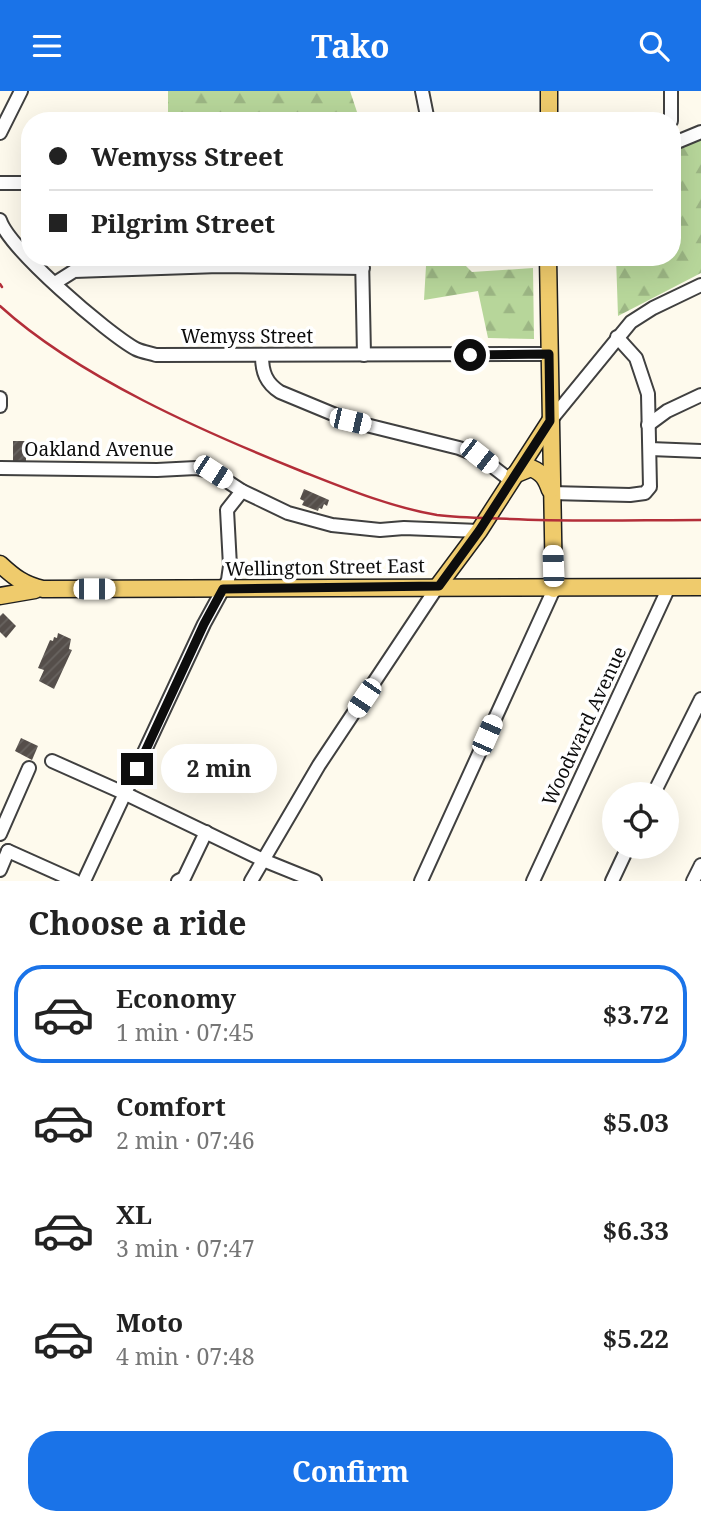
<!DOCTYPE html>
<html lang="en">
<head>
<meta charset="utf-8">
<style>
	body { margin:0; font-family:"Noto Serif",serif; background:#f2f2f2; color:#222; height:100vh; display:flex; flex-direction:column; font-size:26px; white-space:nowrap }
	* { box-sizing:border-box; margin:0 }
	p { font-size:23px; color:#767676 }
	.icon { flex:none; width:38px; height:38px; fill:none; stroke:currentColor; stroke-width:2; stroke-linecap:round; stroke-linejoin:round }
	.map { position:relative; height:790px; overflow:hidden }
	.sheet { display:flex; flex-direction:column; background:#fff; flex:1 }
	.sheet>* { flex:none }
	.top-card { position:absolute; left:21px; top:21px; width:660px; height:154px; border-radius:28px; box-shadow:0 7px 28px #0002; display:grid; align-content:center; height:154px; padding:0 28px; background:#fff }
	.tools { position:absolute; left:602px; top:691px; display:grid; gap:14px }
	.tools a { display:grid; place-items:center; width:77px; height:77px; border-radius:50%; background:#fff; box-shadow:0 7px 28px #0002; font-size:35px }
	.end { position:absolute; width:32px; height:32px; margin:-16px; border:9px solid #0d0d0d; background:#fff; box-shadow:0 0 0 4px #fff }
	.from { border-radius:50% }
	.bubble { position:absolute; height:49px; border-radius:24px; background:#fff; box-shadow:0 7px 28px #0002; font-size:23px; font-weight:700; line-height:49px; text-align:center }
	.car { position:absolute; width:21px; height:42px; margin:-21px -10px; border-radius:9px; box-shadow:0 0 5px 2px #0007; background:linear-gradient(#fff 24%,#345 0 40%,#fff 0 76%,#345 0 86%,#fff 0) }
	.top-card b { display:flex; align-items:center; gap:24px; height:66px; font-size:26px }
	.top-card b+b { border-top:2px solid #e0e0e0 }
	.top-card i { width:18px; height:18px; background:#222 }
	ul { padding:0; list-style:none }
	li { display:flex; align-items:center; gap:21px; height:98px; margin:0 14px 10px; padding:0 14px; border:4px solid transparent; border-radius:28px }
	li div { flex:1 }
	li b { display:block; font-size:26px }
	li em { font-style:normal; font-weight:700 }
	li.active { border-color:#1a73e8 }
	li>.icon { width:63px; height:63px; stroke-width:1.5 }
	h2 { padding:0 28px; font-size:32px; line-height:84px }
	.primary-button { display:flex; gap:14px; margin-top:auto; padding:14px 28px }
	.primary-button a { flex:1; height:80px; border-radius:28px; background:#1a73e8; color:#fff; font-size:28px; font-weight:700; line-height:80px; text-align:center }
	header { display:flex; justify-content:space-between; align-items:center; height:91px; padding:0 28px; background:#1a73e8; color:#fff; font-size:32px; font-weight:700 }
	.map>svg:first-child { display:block }
	.forest { fill:url(#forest-firs) }
	.building { fill:url(#building-hatch) }
	.lines { fill:none; stroke-linecap:round; stroke-linejoin:round }
	.minor-casing { stroke:#404040; stroke-width:16 }
	.major-casing { stroke:#1e1e1e; stroke-width:19 }
	.minor { stroke:#fff; stroke-width:12 }
	.major { stroke:#efcb6c; stroke-width:16 }
	.rail { stroke:#b32e39; stroke-width:2.5 }
	.route { stroke:#0d0d0d; stroke-width:9 }
	.labels { text-anchor:middle; dominant-baseline:central; stroke-width:7; stroke-linejoin:round; paint-order:stroke }
	.street-label { font-size:19px; fill:#0d0d0d; stroke:#fff }
</style>
</head>
<body>
<header><svg class="icon" aria-label="menu" viewBox="0 0 24 24"><path d="M4 6h16M4 12h16M4 18h16"/></svg>Tako<svg class="icon" aria-label="search" viewBox="0 0 24 24"><circle cx="10" cy="10" r="6"/><path d="M15 15l6 6"/></svg></header>
<div class="map">
<svg width="701" height="790" viewBox="0 0 701 790">
	<defs>
		<pattern id="forest-firs" width="22" height="20" patternUnits="userSpaceOnUse" patternTransform="scale(1.75)"><rect width="22" height="20" fill="#b7d69a"/><path d="M5 1l3.5 6h-7zM16 11l3.5 6h-7z" fill="#9cb684"/></pattern>
		<pattern id="building-hatch" width="6" height="6" patternUnits="userSpaceOnUse" patternTransform="scale(1.75)"><rect width="6" height="6" fill="#554e4a"/><path d="M-1 1l2-2M0 6l6-6M5 7l2-2" fill="none" stroke="#686360"/></pattern>
	</defs>
	<rect width="100%" height="100%" fill="#fefaed"/>
	<g class="forest">
		<path d="M168 0H350L360 30H219L168 26Z"/>
		<path d="M701 45V182L618 225 616 166H672V57Z"/>
		<path d="M411 166H457L472 181 533 177 534 248 488 247 478 200 424 209 426 175Z"/>
	</g>
	<g class="building">
		<rect x="13" y="350" width="13" height="24"/>
		<path d="M304 398 329 409 327 415 324 413 322 418 319 417 318 420 302 414 304 410 300 408Z"/>
		<path d="M3 522 16 535 6 547 0 541V525Z"/>
		<path d="M58 542 71 548 69 558 72 559 54 598 39 590 44 579 38 577 50 549 53 550 54 546 57 547Z"/>
		<path d="M21 647 38 655 32 669 15 660Z"/>
	</g>
	<g class="lines">
		<g class="minor-casing">
			<g id="minor">
				<path d="M422 0 428 30"/>
				<path d="M671 0V30"/>
				<path d="M0 42 21 0"/>
				<path d="M672 53 701 41"/>
				<path d="M0 92H30"/>
				<path d="M0 129C9 158 107 242 136 258 142 261 150 262 156 264L549 263"/>
				<path d="M362 166 364 264"/>
				<path d="M55 192 74 180 219 175 363 177"/>
				<path d="M262 265C262 281 266 292 280 301L350 330 459 357 479 365 510 389"/>
				<path d="M0 315V307"/>
				<path d="M550 330 631 231 653 217 701 194"/>
				<path d="M648 334 667 320 701 304"/>
				<path d="M650 358 701 360"/>
				<path d="M0 377 157 379 196 377 213 381 242 400 288 422 332 434 380 439 404 437 479 440"/>
				<path d="M551 402 630 404 645 402 650 396 648 303 636 267 617 246"/>
				<path d="M52 670 126 703 263 769 315 790"/>
				<path d="M653 704 701 608"/>
				<path d="M0 743 29 677"/>
				<path d="M8 760 75 790"/>
				<path d="M0 779 8 760"/>
				<path d="M84 790 204 533 228 489 230 475 227 419 242 400"/>
				<path d="M178 790 184 787 206 741"/>
				<path d="M251 790 319 674 438 495"/>
				<path d="M421 790 554 498"/>
				<path d="M533 790 669 496"/>
				<path d="M612 790 628 756"/>
				<path d="M693 790 701 774"/>
			</g>
		</g>
		<g class="major-casing">
			<g id="major">
				<path d="M549 30V0"/>
				<path d="M548 166 554 498"/>
				<path d="M514 384 531 377C543 382 546 388 550 399"/>
				<path d="M0 473C14 486 24 494 43 498L701 496"/>
				<path d="M438 495 479 440 550 330"/>
				<path d="M0 505 35 499"/>
			</g>
		</g>
		<use href="#minor" class="minor"/>
		<use href="#major" class="major"/>
		<g class="rail">
			<path d="M0 193 2 196"/>
			<path d="M0 215C78 286 204 341 301 380 344 397 390 416 437 424 461 427 486 427 510 428 574 431 637 429 701 429"/>
		</g>
	</g>
	<g class="lines">
		<path class="route" d="M137 678 204 533 223 498 439 495 479 440 550 330 549 263 470 264"/>
	</g>
	<g class="labels">
		<g class="street-label">
			<text x="247" y="245">Wemyss Street</text>
			<text x="99" y="358">Oakland Avenue</text>
			<text transform="translate(325 476) rotate(-1)">Wellington Street East</text>
			<text transform="translate(584 635) rotate(-65)">Woodward Avenue</text>
		</g>
	</g>
</svg>
<div class="tools">
<a><svg class="icon" aria-label="locate" viewBox="0 0 24 24"><circle cx="12" cy="12" r="6"/><path d="M12 2v4M12 18v4M2 12h4M18 12h4"/></svg></a>
</div>
<i class="end from" style="left:470px;top:264px"></i>
<i class="end" style="left:137px;top:678px"></i>
<div class="bubble" style="left:161px;top:653px;width:116px">2 min</div>
<i class="car" style="left:350px;top:330px;rotate:103deg"></i>
<i class="car" style="left:479px;top:365px;rotate:128deg"></i>
<i class="car" style="left:213px;top:381px;rotate:123deg"></i>
<i class="car" style="left:553px;top:475px;rotate:358deg"></i>
<i class="car" style="left:94px;top:498px;rotate:90deg"></i>
<i class="car" style="left:364px;top:607px;rotate:214deg"></i>
<i class="car" style="left:487px;top:644px;rotate:24deg"></i>
<div class="top-card">
<b><i class="from"></i>Wemyss Street</b>
<b><i></i>Pilgrim Street</b>
</div>
</div>
<section class="sheet">
<h2>Choose a ride</h2>
<ul>
<li class="active"><svg class="icon" aria-label="car" viewBox="0 0 24 24"><path d="M5 17H2v-5l4-1 3-4h7l3 4 3 1v5h-3M9 17h6M6 11h13"/><circle cx="7" cy="17" r="2"/><circle cx="17" cy="17" r="2"/></svg><div><b>Economy</b><p>1 min · 07:45</p></div><em>$3.72</em></li>
<li><svg class="icon" aria-label="car" viewBox="0 0 24 24"><path d="M5 17H2v-5l4-1 3-4h7l3 4 3 1v5h-3M9 17h6M6 11h13"/><circle cx="7" cy="17" r="2"/><circle cx="17" cy="17" r="2"/></svg><div><b>Comfort</b><p>2 min · 07:46</p></div><em>$5.03</em></li>
<li><svg class="icon" aria-label="car" viewBox="0 0 24 24"><path d="M5 17H2v-5l4-1 3-4h7l3 4 3 1v5h-3M9 17h6M6 11h13"/><circle cx="7" cy="17" r="2"/><circle cx="17" cy="17" r="2"/></svg><div><b>XL</b><p>3 min · 07:47</p></div><em>$6.33</em></li>
<li><svg class="icon" aria-label="car" viewBox="0 0 24 24"><path d="M5 17H2v-5l4-1 3-4h7l3 4 3 1v5h-3M9 17h6M6 11h13"/><circle cx="7" cy="17" r="2"/><circle cx="17" cy="17" r="2"/></svg><div><b>Moto</b><p>4 min · 07:48</p></div><em>$5.22</em></li>
</ul>
<div class="primary-button"><a>Confirm</a></div>
</section>
</body>
</html>
